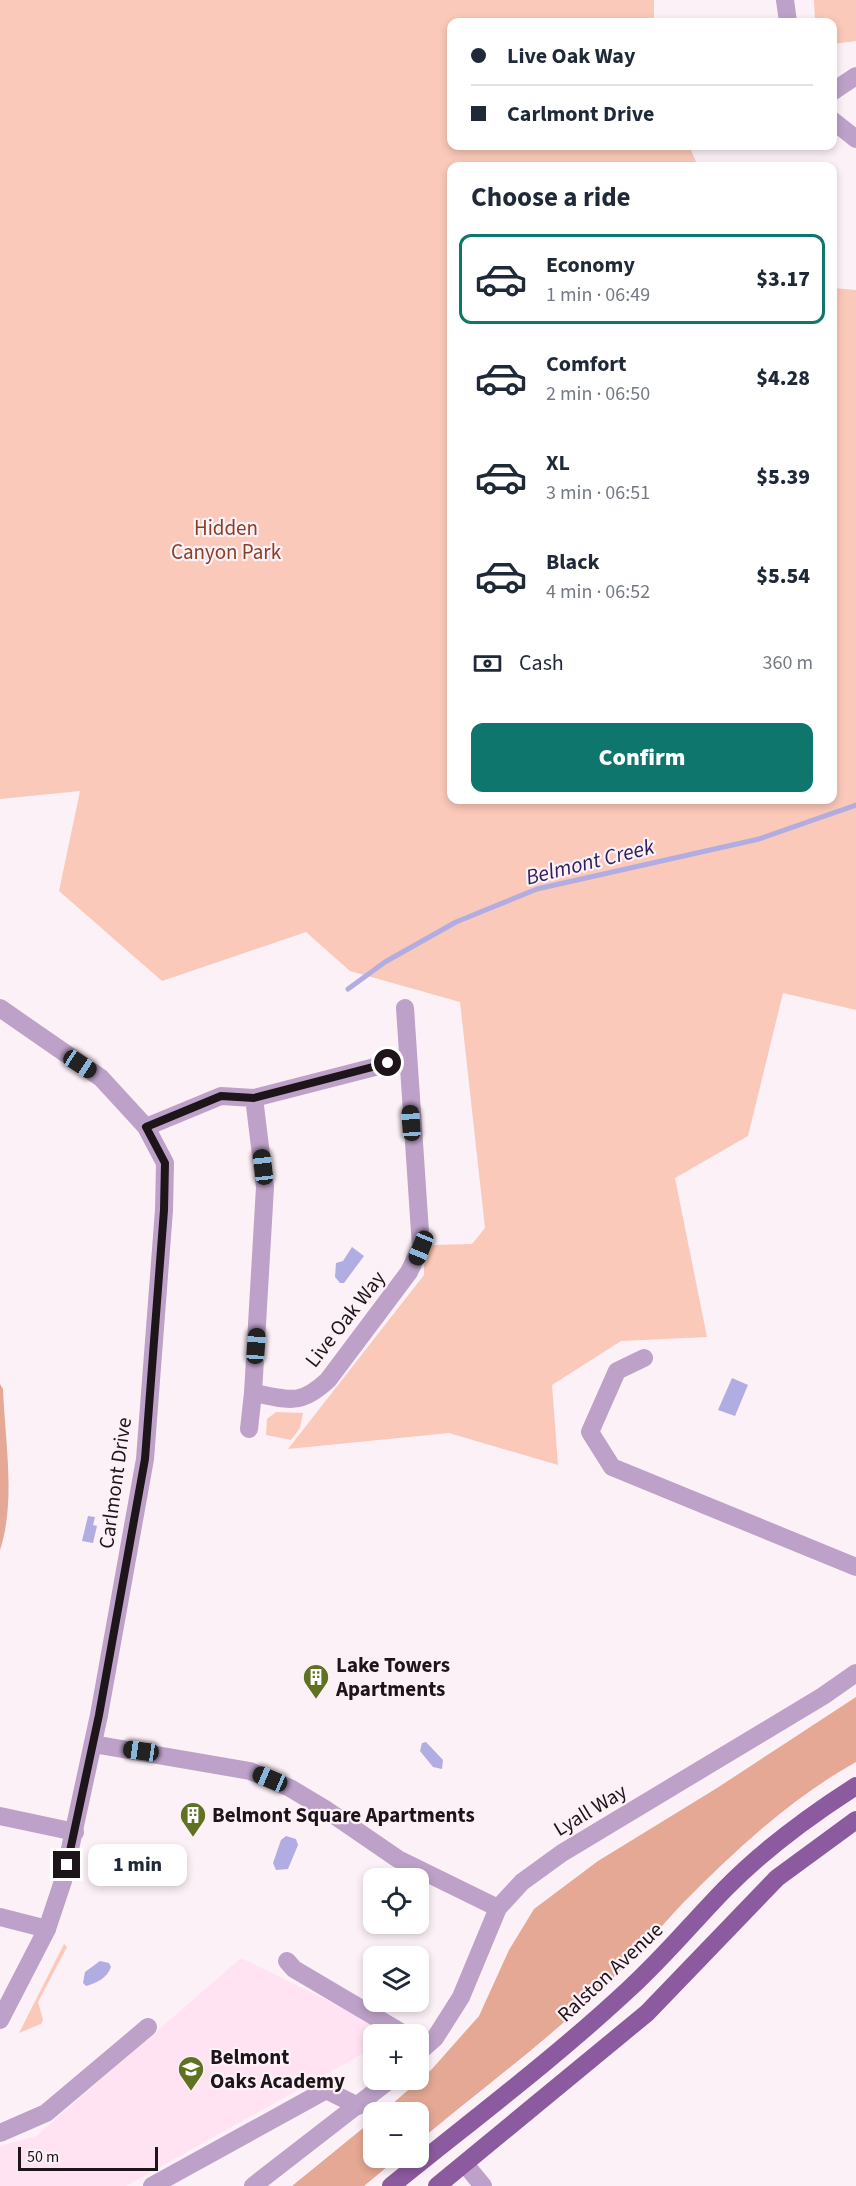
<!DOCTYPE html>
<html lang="en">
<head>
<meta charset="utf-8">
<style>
	body { margin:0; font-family:"Source Sans 3",sans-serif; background:#f2f2f3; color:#1f2937; height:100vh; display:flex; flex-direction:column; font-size:22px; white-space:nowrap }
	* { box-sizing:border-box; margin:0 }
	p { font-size:20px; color:#747a83 }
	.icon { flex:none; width:33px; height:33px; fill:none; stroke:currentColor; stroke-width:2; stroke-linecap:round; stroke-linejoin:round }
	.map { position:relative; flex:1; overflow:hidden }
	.panel { position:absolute; left:447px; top:162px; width:390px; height:642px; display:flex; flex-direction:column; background:#fff; border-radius:12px; box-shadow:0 3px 9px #0003 }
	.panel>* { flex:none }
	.hud { position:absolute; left:447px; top:18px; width:390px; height:132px; border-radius:12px; box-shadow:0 3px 9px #0003; display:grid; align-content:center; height:132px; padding:0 24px; background:#fff }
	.controls { position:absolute; left:363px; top:1868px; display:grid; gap:12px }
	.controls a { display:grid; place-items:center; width:66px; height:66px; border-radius:12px; background:#fff; box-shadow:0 3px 9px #0003; font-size:30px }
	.scale { position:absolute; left:18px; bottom:15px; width:140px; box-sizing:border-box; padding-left:6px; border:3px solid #1e151a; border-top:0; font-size:16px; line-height:21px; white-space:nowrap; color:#1e151a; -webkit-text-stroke:4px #fcf1f7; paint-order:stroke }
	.end { position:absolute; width:27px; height:27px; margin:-14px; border:8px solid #1e151a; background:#fff; box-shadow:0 0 0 3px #fff }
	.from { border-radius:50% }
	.bubble { position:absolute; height:42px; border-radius:12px; background:#fff; box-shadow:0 3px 9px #0003; font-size:20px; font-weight:800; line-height:42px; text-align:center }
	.car { position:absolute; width:18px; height:36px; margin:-18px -9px; border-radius:8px; box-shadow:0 0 4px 2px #0007; background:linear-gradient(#222 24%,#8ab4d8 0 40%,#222 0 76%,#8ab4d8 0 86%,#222 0) }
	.hud b { display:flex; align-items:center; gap:21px; height:57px; font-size:22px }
	.hud b+b { border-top:2px solid #e0e1e3 }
	.hud i { width:15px; height:15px; background:#1f2937 }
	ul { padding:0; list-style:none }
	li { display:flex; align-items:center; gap:18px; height:90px; margin:0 12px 9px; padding:0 12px; border:3px solid transparent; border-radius:12px }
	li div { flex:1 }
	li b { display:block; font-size:22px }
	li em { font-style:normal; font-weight:800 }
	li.on { border-color:#0f766e }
	li>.icon { width:54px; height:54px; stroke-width:1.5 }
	h2 { padding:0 24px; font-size:27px; line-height:72px }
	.pay { display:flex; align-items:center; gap:15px; height:66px; padding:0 24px; font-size:22px }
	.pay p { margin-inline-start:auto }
	.action { display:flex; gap:12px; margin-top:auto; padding:12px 24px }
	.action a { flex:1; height:69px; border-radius:12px; background:#0f766e; color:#fff; font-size:24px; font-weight:800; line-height:69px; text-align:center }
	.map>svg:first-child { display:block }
	.built { fill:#ffe3f2 }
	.green { fill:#fbc9b9 }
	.forest { fill:#e4a894 }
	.water { fill:#b1ace2 }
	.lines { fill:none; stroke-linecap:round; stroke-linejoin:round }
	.stream { stroke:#b1ace2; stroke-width:5 }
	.minor { stroke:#bda1c8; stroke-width:18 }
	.major { stroke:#8c5a9f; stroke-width:18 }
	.route { stroke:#1e151a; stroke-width:8 }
	.labels { text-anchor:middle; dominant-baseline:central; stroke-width:4.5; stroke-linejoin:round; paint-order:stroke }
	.park-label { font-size:21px; fill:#893f26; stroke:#fcf1f7 }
	.street-label { font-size:21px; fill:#1e151a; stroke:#fcf1f7 }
	.poi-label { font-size:21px; font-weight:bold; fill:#1e151a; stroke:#fcf1f7; text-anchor:start }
	.water-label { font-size:22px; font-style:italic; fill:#2e205f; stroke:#fcf1f7 }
</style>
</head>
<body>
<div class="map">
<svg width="856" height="2186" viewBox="0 0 856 2186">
	<rect width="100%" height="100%" fill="#fcf1f7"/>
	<path class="built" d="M241 1958 396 2034H374L373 2048 126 2186H0V2146L36 2136Z"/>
	<g class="green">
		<path d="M0 0H654V22H452V146H689L698 166H452V800H832L833 288 856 290V1010L783 993 748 1136 675 1178 707 1337 621 1341 552 1385 558 1465 449 1433 288 1449 424 1275V1266L430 1245 472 1244 485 1228 460 1002 350 971 306 932 162 981 59 891 80 791 0 799Z"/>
		<path d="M814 0H856V41L833 44 832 22H815Z"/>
		<path d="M276 1412 303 1413 300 1428 291 1440 266 1435 267 1419Z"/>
		<path d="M64 1944 67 1947 38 2002 43 2020 41 2024 19 2033Z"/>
	</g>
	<g class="forest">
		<path d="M0 1384 3 1389C5 1441 16 1501 0 1550Z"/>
		<path d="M856 1697V1762C791 1798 733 1852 681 1905 662 1925 645 1946 626 1965 562 2029 488 2084 419 2141L418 2112H383L432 2069 479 2016 509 1950 534 1909 598 1861 717 1788Z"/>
		<path d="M373 2120 374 2157H399L364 2186H292Z"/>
	</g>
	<g class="water">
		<path d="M352 1247 364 1256 344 1283H340L335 1277 336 1263 343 1261Z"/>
		<path d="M732 1378 748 1385 735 1416 718 1410Z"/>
		<path d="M88 1516 95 1517 93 1525 97 1526 93 1543 82 1541Z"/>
		<path d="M426 1742 443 1760 442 1769 433 1767 420 1751 422 1743Z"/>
		<path d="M286 1836 296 1839 298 1845 288 1869 276 1870 273 1863 281 1840Z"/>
		<path d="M100 1961 109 1963 111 1967C107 1978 97 1983 86 1986L83 1983 85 1972Z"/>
	</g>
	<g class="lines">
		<path class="stream" d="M348 989 385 962 456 922 537 889 759 839 856 805"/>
		<g class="minor">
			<path d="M785 0 788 22"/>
			<path d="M832 92 856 76"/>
			<path d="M832 120 856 139"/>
			<path d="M0 1008 101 1078 146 1127 165 1163 164 1210 145 1459 99 1715 63 1881 47 1929 0 2020"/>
			<path d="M254 1098 406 1059"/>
			<path d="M146 1127 221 1096 254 1098 265 1187 253 1393C289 1399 299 1407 328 1380L409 1272 421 1247 405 1008"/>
			<path d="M644 1358 617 1371 590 1432 612 1467 856 1567"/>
			<path d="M249 1429 253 1393"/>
			<path d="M93 1744 250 1771 290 1788 325 1809 398 1859 498 1908"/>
			<path d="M0 1816 75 1832"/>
			<path d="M0 1917 47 1929"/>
			<path d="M287 1961 294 1969 404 2034"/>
			<path d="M418 2053 435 2038 461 1997 498 1908 522 1882 562 1853 823 1696 856 1673"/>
			<path d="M0 2133 46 2113 148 2027"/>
			<path d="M465 2164 483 2186"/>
			<path d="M152 2186 326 2090 358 2106"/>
			<path d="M253 2186 391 2079"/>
		</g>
		<g class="major">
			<path d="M391 2186C471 2121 554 2059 629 1989 663 1958 692 1923 724 1890 763 1850 809 1816 856 1786"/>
			<path d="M437 2186 647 2013 777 1878 856 1820"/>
		</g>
	</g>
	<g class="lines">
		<path class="route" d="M67 1865 99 1715 145 1459 164 1210 165 1163 146 1127 221 1096 254 1098 388 1063"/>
	</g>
	<defs>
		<g id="building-pin" transform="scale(1.35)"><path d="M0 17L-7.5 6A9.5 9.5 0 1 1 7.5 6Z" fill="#5e7221" stroke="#fcf1f7"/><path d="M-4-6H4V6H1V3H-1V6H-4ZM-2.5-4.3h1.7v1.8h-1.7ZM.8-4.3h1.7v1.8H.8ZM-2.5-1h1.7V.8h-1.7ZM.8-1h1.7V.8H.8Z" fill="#fff"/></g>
		<g id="school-pin" transform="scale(1.35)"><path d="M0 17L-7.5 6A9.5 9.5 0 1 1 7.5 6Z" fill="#5e7221" stroke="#fcf1f7"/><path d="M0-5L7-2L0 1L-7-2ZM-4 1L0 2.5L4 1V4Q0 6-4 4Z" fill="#fff"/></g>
	</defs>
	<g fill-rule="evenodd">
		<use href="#building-pin" x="316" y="1677"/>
		<use href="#building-pin" x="193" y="1815"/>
		<use href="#school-pin" x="191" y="2069"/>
	</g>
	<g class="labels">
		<g class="park-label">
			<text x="226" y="528">Hidden<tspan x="226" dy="24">Canyon Park</tspan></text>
		</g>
		<g class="street-label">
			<text transform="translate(345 1319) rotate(-52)">Live Oak Way</text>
			<text transform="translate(115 1483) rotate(-82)">Carlmont Drive</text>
			<text transform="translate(590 1810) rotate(-31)">Lyall Way</text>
			<text transform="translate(610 1972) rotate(-43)">Ralston Avenue</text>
		</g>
		<g class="poi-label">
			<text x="336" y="1665">Lake Towers<tspan x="336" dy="24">Apartments</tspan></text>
			<text x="212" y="1815">Belmont Square Apartments</text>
			<text x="210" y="2057">Belmont<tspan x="210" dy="24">Oaks Academy</tspan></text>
		</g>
		<g class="water-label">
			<text transform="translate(590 862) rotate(-14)">Belmont Creek</text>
		</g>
	</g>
</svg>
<div class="controls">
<a><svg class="icon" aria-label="locate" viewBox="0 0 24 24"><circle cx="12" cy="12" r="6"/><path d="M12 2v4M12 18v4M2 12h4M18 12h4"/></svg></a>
<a><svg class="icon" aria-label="layers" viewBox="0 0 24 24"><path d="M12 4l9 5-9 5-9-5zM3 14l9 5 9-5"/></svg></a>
<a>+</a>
<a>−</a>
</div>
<div class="scale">50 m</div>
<i class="end from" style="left:388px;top:1063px"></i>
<i class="end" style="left:67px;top:1865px"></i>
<div class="bubble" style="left:88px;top:1844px;width:99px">1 min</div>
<i class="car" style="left:80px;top:1064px;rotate:123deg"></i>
<i class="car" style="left:411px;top:1123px;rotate:356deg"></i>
<i class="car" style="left:263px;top:1167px;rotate:353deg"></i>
<i class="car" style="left:421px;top:1248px;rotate:202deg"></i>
<i class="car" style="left:256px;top:1346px;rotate:4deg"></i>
<i class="car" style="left:141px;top:1751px;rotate:278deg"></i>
<i class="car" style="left:270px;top:1779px;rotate:293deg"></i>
<div class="hud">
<b><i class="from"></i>Live Oak Way</b>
<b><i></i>Carlmont Drive</b>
</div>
<section class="panel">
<h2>Choose a ride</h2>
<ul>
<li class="on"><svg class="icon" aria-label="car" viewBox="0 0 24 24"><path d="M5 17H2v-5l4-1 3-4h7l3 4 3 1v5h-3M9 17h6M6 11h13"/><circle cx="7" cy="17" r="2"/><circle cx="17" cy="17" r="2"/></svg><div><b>Economy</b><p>1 min · 06:49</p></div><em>$3.17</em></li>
<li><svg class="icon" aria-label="car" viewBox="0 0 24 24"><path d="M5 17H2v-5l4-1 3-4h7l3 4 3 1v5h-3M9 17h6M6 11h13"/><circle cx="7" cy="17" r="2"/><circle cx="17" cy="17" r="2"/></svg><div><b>Comfort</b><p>2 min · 06:50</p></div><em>$4.28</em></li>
<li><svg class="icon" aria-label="car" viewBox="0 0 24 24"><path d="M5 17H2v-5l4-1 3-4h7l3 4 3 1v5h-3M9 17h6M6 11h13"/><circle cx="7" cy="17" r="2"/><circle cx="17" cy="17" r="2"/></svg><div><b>XL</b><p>3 min · 06:51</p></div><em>$5.39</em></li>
<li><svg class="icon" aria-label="car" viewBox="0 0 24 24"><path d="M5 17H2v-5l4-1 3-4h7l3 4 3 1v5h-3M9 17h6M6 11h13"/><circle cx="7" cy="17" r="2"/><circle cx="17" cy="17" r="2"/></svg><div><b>Black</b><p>4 min · 06:52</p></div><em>$5.54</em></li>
</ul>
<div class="pay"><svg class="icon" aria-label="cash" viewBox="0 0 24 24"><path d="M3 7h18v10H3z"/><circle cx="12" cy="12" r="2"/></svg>Cash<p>360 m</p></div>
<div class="action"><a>Confirm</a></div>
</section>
</div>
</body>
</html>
